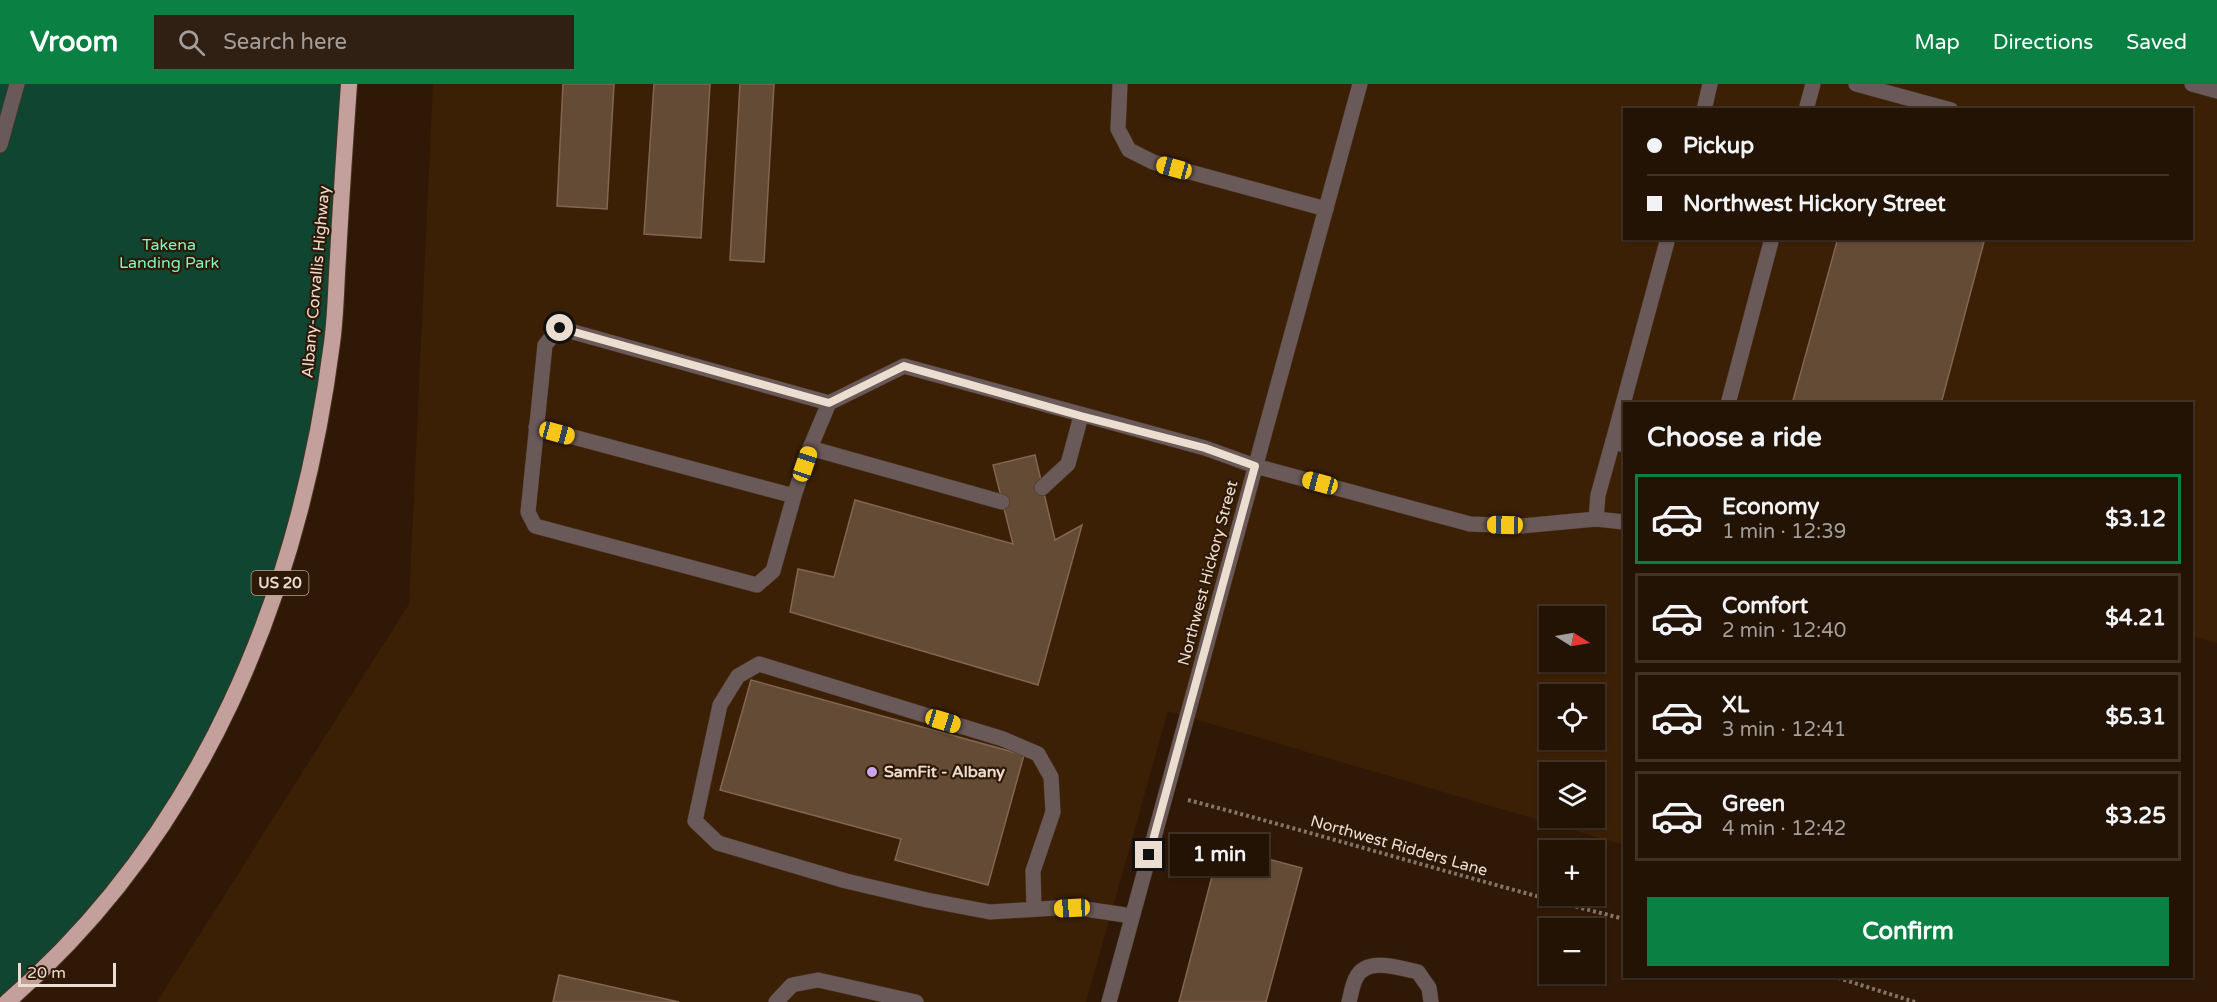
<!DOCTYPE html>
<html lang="en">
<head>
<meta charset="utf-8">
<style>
	body { margin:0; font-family:"Varela Round",sans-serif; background:#2f2013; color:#f1f3f6; height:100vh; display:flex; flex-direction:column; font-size:22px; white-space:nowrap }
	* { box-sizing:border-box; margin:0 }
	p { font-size:20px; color:#a39e9a }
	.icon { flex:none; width:33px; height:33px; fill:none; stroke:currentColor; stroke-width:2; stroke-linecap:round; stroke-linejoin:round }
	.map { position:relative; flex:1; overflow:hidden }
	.side { position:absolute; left:1623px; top:318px; width:570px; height:576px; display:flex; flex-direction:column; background:#231304; border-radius:0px; box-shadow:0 2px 4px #0004,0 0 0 2px #403226 }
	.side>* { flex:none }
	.hud { position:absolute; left:1623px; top:24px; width:570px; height:132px; border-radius:0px; box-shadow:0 2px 4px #0004,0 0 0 2px #403226; display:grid; align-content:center; height:132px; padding:0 24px; background:#231304 }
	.needle { width:39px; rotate:101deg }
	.controls { position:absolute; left:1539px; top:522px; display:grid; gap:12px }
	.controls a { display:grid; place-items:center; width:66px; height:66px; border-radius:0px; background:#231304; box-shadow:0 2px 4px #0004,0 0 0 2px #403226; font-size:30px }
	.scale { position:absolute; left:18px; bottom:15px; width:98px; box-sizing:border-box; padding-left:6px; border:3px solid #ecddd1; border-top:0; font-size:16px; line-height:21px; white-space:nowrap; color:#ecddd1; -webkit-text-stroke:4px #2f1906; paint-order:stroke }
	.end { position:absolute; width:27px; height:27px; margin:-14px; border:8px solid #ecddd1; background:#111; box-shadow:0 0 0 3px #111 }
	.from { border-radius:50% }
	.bubble { position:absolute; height:42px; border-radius:0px; background:#231304; box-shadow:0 2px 4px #0004,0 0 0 2px #403226; font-size:20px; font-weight:700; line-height:42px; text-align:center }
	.car { position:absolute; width:18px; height:36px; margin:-18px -9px; border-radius:8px; box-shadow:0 0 4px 2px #0007; background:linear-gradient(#f5c518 24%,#345 0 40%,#f5c518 0 76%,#345 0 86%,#f5c518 0) }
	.hud b { display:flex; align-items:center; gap:21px; height:57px; font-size:22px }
	.hud b+b { border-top:2px solid #403226 }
	.hud i { width:15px; height:15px; background:#f1f3f6 }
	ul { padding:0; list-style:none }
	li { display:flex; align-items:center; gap:18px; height:90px; margin:0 12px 9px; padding:0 12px; border:3px solid #403226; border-radius:0px }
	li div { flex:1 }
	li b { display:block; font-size:22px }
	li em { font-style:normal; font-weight:700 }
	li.on { border-color:#0b8043 }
	li>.icon { width:54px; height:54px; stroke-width:1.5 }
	h2 { padding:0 24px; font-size:27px; line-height:72px }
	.cta { display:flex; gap:12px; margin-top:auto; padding:12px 24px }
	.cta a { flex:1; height:69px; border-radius:0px; background:#0b8043; color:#fff; font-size:24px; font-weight:700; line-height:69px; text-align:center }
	header { display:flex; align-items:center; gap:36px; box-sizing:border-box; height:84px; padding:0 30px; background:#0b8043; color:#fff }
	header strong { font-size:28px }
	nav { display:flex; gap:33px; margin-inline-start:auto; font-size:21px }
	.search { width:420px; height:54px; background:#2f2013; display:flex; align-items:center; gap:15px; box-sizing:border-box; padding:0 21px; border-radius:0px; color:#a39e9a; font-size:22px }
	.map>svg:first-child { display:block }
	.built { fill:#3c2006; fill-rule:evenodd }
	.green { fill:#104531 }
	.building { fill:#644b36; stroke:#816651; stroke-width:1.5 }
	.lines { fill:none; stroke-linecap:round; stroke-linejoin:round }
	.service-casing { stroke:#493422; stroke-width:16 }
	.tertiary-casing { stroke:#493422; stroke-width:16 }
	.trunk-casing { stroke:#493422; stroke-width:18 }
	.path { stroke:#857363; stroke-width:4; stroke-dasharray:3 3; stroke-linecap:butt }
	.service { stroke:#695958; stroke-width:15 }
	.tertiary { stroke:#695958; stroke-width:15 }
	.trunk { stroke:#c3a09b; stroke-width:16 }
	.route { stroke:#ecddd1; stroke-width:8 }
	.poi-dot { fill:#c9a5ee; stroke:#2f1906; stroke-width:2 }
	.labels { text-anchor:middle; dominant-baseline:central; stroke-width:4.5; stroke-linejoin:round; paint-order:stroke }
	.shield { fill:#2f1906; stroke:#b3a294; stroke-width:1.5 }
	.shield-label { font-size:15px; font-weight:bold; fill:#ecddd1 }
	.park-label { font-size:16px; fill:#7bf8c4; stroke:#2f1906 }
	.street-label { font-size:16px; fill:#ecddd1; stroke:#2f1906 }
	.poi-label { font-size:16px; font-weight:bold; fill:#ecddd1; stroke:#2f1906; text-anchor:start }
</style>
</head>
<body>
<header>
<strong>Vroom</strong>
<div class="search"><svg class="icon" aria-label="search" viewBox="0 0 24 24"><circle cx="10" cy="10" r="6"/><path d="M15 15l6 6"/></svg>Search here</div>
<nav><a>Map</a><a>Directions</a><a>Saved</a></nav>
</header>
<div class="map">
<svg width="2217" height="918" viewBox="0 0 2217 918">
	<rect width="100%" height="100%" fill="#2f1906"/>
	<path class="built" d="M433 0H2217V559L2192 552V320H1624V761L1168 627 1086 918H157L409 520ZM1624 26H2192V154H1624ZM1550 532H1594V578H1550ZM1550 610H1594V656H1550ZM1550 688H1594V734H1550Z"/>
	<path class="green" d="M0 0H349L333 257 293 460 185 707 23 904 0 917Z"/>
	<g class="building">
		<path d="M563 0H614L607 125 557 122Z"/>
		<path d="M654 0H710L701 154 644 150Z"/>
		<path d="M740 0H774L764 178 730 176Z"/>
		<path d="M1838 154H1985L1941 320H1792Z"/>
		<path d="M1035 371 1055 456 1082 441 1038 601 790 528 798 485 834 493 855 416 1013 460 993 381Z"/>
		<path d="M751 596 1024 671 988 801 895 776 901 755 720 706Z"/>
		<path d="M1220 762 1302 784 1266 918H1179Z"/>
		<path d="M559 891 679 918H553Z"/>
	</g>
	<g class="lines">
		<g class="service-casing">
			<g id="service">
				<path d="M1120 0 1118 45 1129 66 1153 78 1326 125"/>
				<path d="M1856 0 1951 26"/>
				<path d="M2192 0 2217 7"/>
				<path d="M1704 26 1710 0"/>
				<path d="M1806 26 1813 0"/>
				<path d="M0 61 17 0"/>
				<path d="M1728 320 1772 154"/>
				<path d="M536 343 794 412"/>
				<path d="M1613 357 1668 154"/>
				<path d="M810 364 829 319"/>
				<path d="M1042 404 1068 380 1081 332"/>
				<path d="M1002 418 810 364 794 412 773 487 757 501 535 442 528 428 545 261 559 244 829 319 904 282 1205 364 1255 382 1470 440 1522 442 1596 435 1624 438"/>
				<path d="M1596 435 1598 411 1613 357 1624 361"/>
				<path d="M1034 825 1033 787 1053 728 1051 693 1038 670 1003 655 759 580 738 592 720 621 695 737 718 759 846 797 927 816 990 828 1072 823 1132 832"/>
				<path d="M776 918 792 901 818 896 916 918"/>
				<path d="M1349 918C1351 911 1352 901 1356 894 1366 872 1400 884 1418 888L1429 904 1431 918"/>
			</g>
		</g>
		<g class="tertiary-casing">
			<path id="tertiary" d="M1109 918 1360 0"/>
		</g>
		<g class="trunk-casing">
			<path id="trunk" d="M7 918C202 750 300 509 332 259 336 230 336 201 338 173 341 115 345 58 349 0"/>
		</g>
		<g class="path">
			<path d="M1188 716C1334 754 1478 798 1624 835"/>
			<path d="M1832 892 1915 918"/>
		</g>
		<use href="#service" class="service"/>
		<use href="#tertiary" class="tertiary"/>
		<use href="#trunk" class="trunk"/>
	</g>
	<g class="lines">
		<path class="route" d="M560 244 829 319 904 282 1081 332 1205 364 1255 382 1149 771"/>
	</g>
	<circle class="poi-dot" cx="872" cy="688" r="6"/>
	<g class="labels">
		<rect class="shield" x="251.5" y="487" width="57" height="24" rx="4.5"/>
		<g class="shield-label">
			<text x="280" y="499">US 20</text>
		</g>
		<g class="park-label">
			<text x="169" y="161">Takena<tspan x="169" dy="18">Landing Park</tspan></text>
		</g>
		<g class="street-label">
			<text transform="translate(316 198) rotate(-85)">Albany-Corvallis Highway</text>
			<text transform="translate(1208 489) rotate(-75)">Northwest Hickory Street</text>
			<text transform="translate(1399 762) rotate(16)">Northwest Ridders Lane</text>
		</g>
		<g class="poi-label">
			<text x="884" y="688">SamFit - Albany</text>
		</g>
	</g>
</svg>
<div class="controls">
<a><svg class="needle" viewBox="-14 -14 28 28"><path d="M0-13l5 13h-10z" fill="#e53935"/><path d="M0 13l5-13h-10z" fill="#a39e9a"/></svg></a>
<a><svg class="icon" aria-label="locate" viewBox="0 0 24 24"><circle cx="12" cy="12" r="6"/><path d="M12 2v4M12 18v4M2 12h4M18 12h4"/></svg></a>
<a><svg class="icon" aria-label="layers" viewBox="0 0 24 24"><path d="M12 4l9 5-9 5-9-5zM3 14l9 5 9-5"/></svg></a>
<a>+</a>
<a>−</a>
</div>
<div class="scale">20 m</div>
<i class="end from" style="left:560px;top:244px"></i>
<i class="end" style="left:1149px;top:771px"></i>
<div class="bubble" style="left:1170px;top:750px;width:99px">1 min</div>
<i class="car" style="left:1174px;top:84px;rotate:285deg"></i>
<i class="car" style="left:557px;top:349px;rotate:105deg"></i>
<i class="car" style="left:805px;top:380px;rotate:19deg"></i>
<i class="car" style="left:1320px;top:399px;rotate:285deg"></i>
<i class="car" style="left:1505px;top:441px;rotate:271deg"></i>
<i class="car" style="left:943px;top:637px;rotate:107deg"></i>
<i class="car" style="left:1072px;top:824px;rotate:267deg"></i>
<div class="hud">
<b><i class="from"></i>Pickup</b>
<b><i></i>Northwest Hickory Street</b>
</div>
<section class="side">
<h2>Choose a ride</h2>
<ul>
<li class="on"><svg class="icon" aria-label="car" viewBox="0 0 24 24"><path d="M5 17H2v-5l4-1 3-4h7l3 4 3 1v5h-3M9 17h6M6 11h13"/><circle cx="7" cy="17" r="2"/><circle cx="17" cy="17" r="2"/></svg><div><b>Economy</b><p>1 min · 12:39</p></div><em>$3.12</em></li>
<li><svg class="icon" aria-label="car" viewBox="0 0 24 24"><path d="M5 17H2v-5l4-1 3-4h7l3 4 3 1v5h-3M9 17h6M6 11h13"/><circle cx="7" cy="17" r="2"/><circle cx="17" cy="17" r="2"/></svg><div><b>Comfort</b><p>2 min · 12:40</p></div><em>$4.21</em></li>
<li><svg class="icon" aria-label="car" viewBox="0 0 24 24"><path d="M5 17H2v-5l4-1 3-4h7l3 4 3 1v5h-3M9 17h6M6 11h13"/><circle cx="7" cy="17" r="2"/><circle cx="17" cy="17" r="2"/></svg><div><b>XL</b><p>3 min · 12:41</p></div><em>$5.31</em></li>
<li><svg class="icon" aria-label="car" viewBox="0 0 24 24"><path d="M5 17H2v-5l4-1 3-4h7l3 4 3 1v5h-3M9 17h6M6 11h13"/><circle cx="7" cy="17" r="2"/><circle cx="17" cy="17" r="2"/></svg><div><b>Green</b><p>4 min · 12:42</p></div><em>$3.25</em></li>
</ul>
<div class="cta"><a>Confirm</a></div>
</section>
</div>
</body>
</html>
